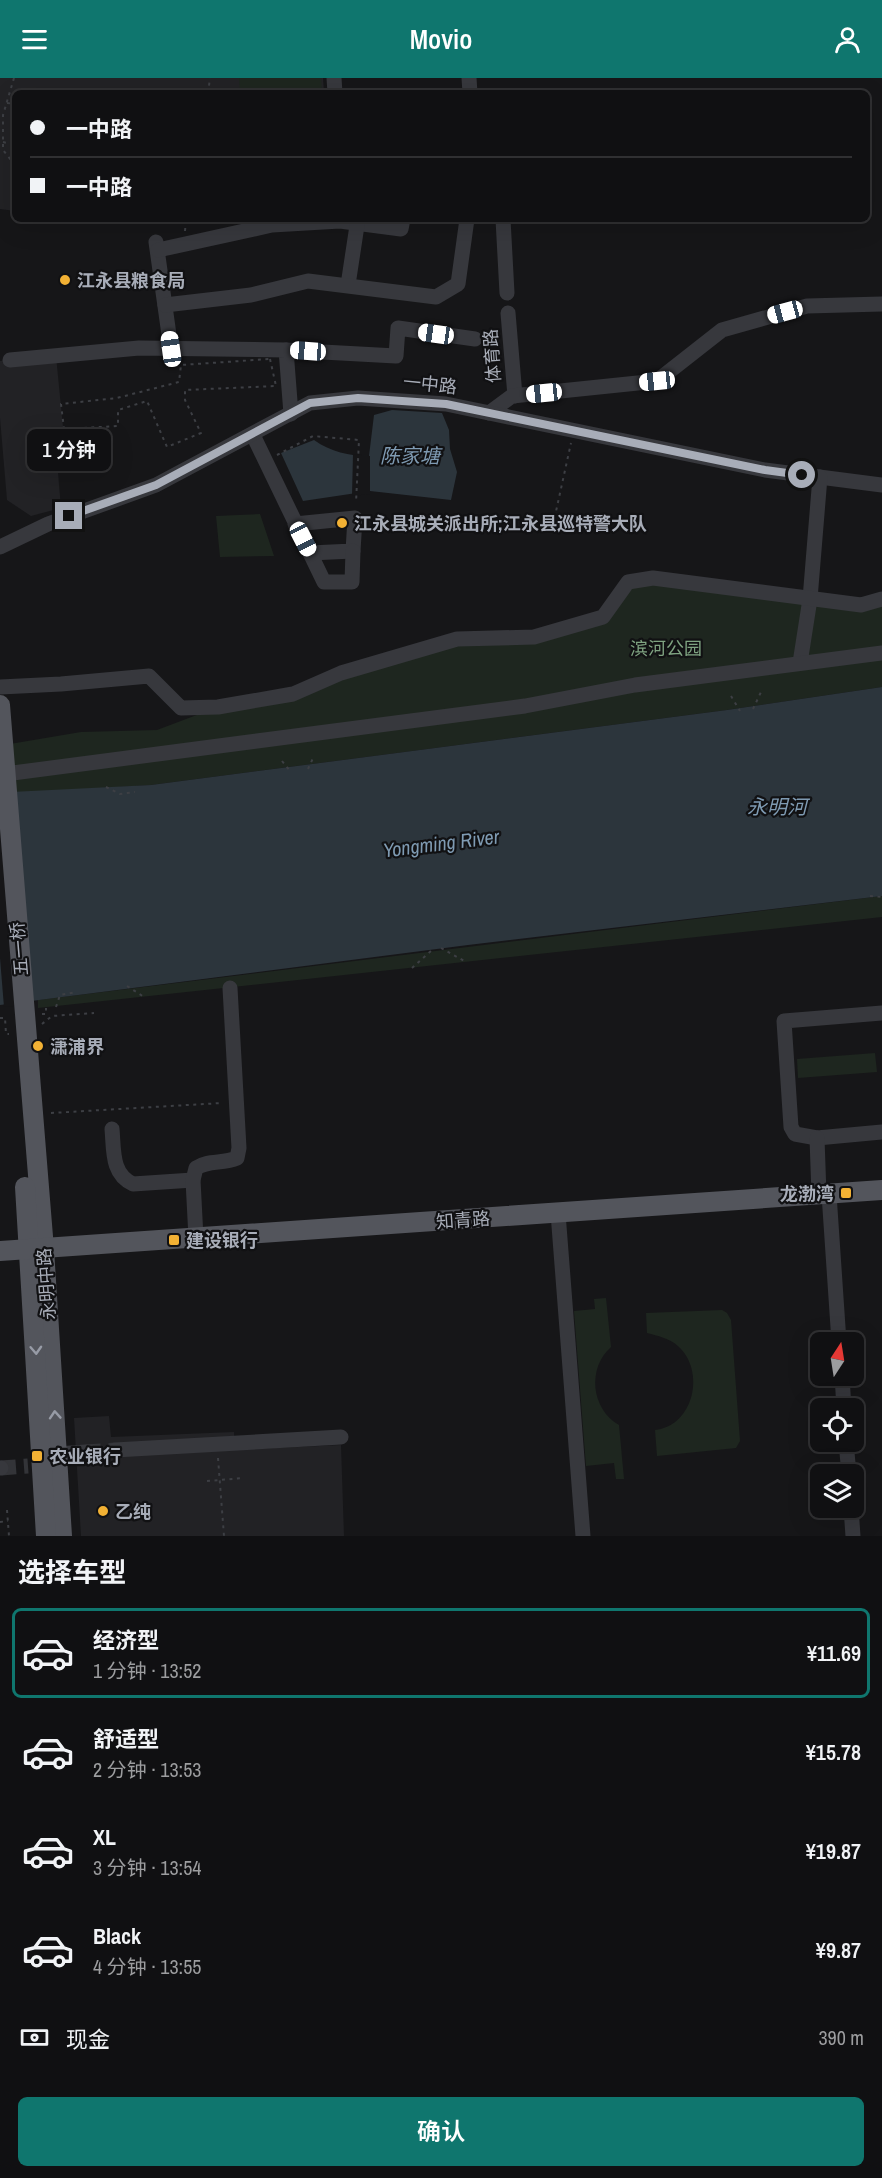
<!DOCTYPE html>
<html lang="zh">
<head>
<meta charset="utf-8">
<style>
	body { margin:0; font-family:"Archivo Narrow","Noto Sans SC",sans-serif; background:#1e1e20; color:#f1f3f6; height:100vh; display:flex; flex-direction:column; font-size:22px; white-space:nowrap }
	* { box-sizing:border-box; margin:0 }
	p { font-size:20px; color:#9c9d9f }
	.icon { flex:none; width:33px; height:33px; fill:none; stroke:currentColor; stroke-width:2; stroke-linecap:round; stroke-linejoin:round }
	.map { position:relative; height:1458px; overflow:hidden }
	.details { display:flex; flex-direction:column; background:#101012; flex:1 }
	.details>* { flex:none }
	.top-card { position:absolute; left:12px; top:12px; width:858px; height:132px; border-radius:9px; box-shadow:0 6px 24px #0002,0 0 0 2px #303032; display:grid; align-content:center; height:132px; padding:0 18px; background:#101012 }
	.needle { width:39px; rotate:12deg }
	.buttons { position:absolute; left:810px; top:1254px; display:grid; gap:12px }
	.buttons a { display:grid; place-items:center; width:54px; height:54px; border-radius:9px; background:#101012; box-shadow:0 6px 24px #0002,0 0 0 2px #303032; font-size:30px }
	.end { position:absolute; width:27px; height:27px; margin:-14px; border:8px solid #a8adb8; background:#111; box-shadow:0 0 0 3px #111 }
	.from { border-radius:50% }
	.bubble { position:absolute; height:42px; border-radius:9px; background:#101012; box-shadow:0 6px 24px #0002,0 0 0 2px #303032; font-size:20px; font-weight:600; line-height:42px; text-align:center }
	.car { position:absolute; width:18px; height:36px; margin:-18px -9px; border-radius:8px; box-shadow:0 0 4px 2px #0007; background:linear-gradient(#fff 24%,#345 0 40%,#fff 0 76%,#345 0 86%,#fff 0) }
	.top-card b { display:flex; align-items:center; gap:21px; height:57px; font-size:22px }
	.top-card b+b { border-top:2px solid #303032 }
	.top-card i { width:15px; height:15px; background:#f1f3f6 }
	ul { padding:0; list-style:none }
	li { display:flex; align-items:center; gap:18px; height:90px; margin:0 12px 9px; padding:0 6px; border:3px solid transparent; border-radius:9px }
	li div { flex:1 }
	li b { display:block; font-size:22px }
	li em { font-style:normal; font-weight:600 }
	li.on { border-color:#0f766e }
	li>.icon { width:54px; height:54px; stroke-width:1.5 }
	h2 { padding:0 18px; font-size:27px; line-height:72px }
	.pay { display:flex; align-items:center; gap:15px; height:66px; padding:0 18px; font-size:22px }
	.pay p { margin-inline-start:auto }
	.primary-button { display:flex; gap:12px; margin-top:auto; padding:12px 18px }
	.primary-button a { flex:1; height:69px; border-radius:9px; background:#0f766e; color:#fff; font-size:24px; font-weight:600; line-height:69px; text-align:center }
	header { display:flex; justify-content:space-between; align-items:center; height:78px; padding:0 18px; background:#0f766e; color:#fff; font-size:27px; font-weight:600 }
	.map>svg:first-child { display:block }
	.built { fill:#222225 }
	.green { fill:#1e261f }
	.water { fill:#2c353c }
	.pier { fill:#161618 }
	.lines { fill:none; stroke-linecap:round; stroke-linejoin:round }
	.minor-tunnel { stroke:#333438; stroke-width:15; stroke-dasharray:15 8; stroke-linecap:butt }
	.path { stroke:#3d3f44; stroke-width:2; stroke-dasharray:3 4.5; stroke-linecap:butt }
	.minor { stroke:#37383d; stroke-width:15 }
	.major { stroke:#53555c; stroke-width:20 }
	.path-bridge { stroke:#3d3f44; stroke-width:2; stroke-dasharray:3 4.5; stroke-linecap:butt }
	.oneway { stroke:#979ba6 }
	.route { stroke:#a8adb8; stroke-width:8 }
	.poi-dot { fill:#f2b134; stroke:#111113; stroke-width:2 }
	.labels { text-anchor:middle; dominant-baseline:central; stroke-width:4.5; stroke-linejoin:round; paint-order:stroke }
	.poi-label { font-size:18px; font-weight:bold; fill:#a8adb8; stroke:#111113; text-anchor:start }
	.street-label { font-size:18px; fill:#a8adb8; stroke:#111113 }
	.park-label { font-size:18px; fill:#7fa381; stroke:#111113 }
	.water-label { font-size:20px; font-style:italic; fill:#7f9bb3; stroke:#111113 }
</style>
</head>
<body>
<header><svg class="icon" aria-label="menu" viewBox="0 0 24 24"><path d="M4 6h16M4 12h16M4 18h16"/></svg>Movio<svg class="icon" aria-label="person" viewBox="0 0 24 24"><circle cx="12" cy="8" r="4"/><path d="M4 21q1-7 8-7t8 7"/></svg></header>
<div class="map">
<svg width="882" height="1458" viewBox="0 0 882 1458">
	<rect width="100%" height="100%" fill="#161618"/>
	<g class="built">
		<path d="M0 0H323L324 15H15V133L0 131Z"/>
		<path d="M56 278 65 369 56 371 61 430 31 438 7 422 0 340V283Z"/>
		<path d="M109 1338 111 1359 234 1354 235 1372 341 1367 344 1458H81L74 1340Z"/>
	</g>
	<g class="green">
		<path d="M239 0H321L322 15H240Z"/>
		<path d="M260 436 274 478 220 479 216 438Z"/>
		<path d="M628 504 882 521V609L727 632 151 707 6 716 4 667 81 654 157 652 218 629 293 616 409 572 534 559 603 539Z"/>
		<path d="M882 818V839L38 930V922Z"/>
		<path d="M875 975 877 994 798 1000 797 981Z"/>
		<path d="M606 1220 611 1269C587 1290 591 1331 619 1347L624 1401H616L614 1385 586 1388 574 1233 595 1231 594 1221Z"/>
		<path d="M722 1232 727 1235 731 1242 740 1363 736 1370 657 1378 655 1352C694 1348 706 1293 678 1268 669 1260 658 1258 647 1255L646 1235Z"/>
	</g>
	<g class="water">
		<path d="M392 332 442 335 449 352 450 371 457 394 451 422 370 413 303 423 281 375 314 362C331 374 349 378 369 378L374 337Z"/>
		<path d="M882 609V818L468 867 0 927V718L11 714 151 707 727 632Z"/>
	</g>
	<g class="pier">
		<path d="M353 376 370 378V416L352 418Z"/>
		<path d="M0 722 32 926 4 929 0 880Z"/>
	</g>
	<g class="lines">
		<g class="minor-tunnel">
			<path d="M86 1374 115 1372"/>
			<path d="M1 1390 28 1388"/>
		</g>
		<g class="path">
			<path d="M14 0 3 37V72L15 87"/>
			<path d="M208 15 210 0"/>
			<path d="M7 25 15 26"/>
			<path d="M3 64 15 67"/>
			<path d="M185 153 186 141"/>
			<path d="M270 281 276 308 185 312V322L201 355 167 369 147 323 118 332V348L64 351 61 326 117 320 179 304 181 287Z"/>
			<path d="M277 377 313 358 359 362 356 425"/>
			<path d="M553 447 571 365"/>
			<path d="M731 618 740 633"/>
			<path d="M753 631 761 614"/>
			<path d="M282 683 290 693"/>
			<path d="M308 691 314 678"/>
			<path d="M106 709 120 716 135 714"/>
			<path d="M870 818 882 819"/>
			<path d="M441 870 466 884"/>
			<path d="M412 890 433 871"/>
			<path d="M127 908 144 919"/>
			<path d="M56 929 60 917 77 914"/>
			<path d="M42 936H46V930"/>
			<path d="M0 940H5L6 956H9"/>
			<path d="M42 946 52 938 94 935"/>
			<path d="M51 1035 222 1025"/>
			<path d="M218 1380 224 1458"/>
			<path d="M7 1432 9 1458"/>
			<path d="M0 1444 8 1443"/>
		</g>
		<g class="minor">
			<path d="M334 0 335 15"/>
			<path d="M469 0 470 15"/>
			<path d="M503 141 507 215"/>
			<path d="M156 164 171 271"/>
			<path d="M158 172 272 147 340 143 401 151 403 141"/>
			<path d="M348 207 358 141"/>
			<path d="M165 227 251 217 308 203 436 219 458 206 467 141"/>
			<path d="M508 235 515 318"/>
			<path d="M286 272 396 278 398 250 475 261"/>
			<path d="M10 282 139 270 286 272 291 336"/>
			<path d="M489 335 512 318 657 303 722 252 807 228 882 226"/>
			<path d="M253 357 310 475 353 473 355 440 295 446"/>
			<path d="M0 469 48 446 156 407 310 325 358 320 446 326 765 392 882 407"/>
			<path d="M310 475 324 504H352L353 473"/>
			<path d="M800 585 810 521 820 399"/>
			<path d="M0 609 61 606 149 598 181 630 218 629 293 616 341 595 457 561 534 559 603 539 628 504 653 500 861 527 882 521"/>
			<path d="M5 696 525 628 635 607 882 575"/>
			<path d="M882 935 784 943 791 1049 795 1056 817 1060 882 1054"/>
			<path d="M112 1051C114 1072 111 1096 133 1106L193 1102"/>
			<path d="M817 1060 819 1117"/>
			<path d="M829 1116 839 1264"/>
			<path d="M558 1135 583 1458"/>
			<path d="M196 1160 193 1102 196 1090C208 1082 223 1086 237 1080L239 1070 230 910"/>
			<path d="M842 1298 844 1330"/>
			<path d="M846 1364 849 1396"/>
			<path d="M115 1372 341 1359"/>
			<path d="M57 1376 86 1374"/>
			<path d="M0 1390H1"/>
			<path d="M851 1430 853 1458"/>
		</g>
		<g class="major">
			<path d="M0 627 44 1171 62 1458"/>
			<path d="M25 1109 46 1458"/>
			<path d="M0 1173 882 1112"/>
		</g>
		<path class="path-bridge" d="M207 1403 244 1400"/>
	</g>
	<defs><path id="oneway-chevron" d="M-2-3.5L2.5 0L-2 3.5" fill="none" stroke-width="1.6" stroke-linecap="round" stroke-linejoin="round" transform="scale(1.5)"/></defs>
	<g class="oneway">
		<use href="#oneway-chevron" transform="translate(36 1272) rotate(87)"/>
		<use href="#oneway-chevron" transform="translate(55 1337) rotate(-94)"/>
	</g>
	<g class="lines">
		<path class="route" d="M69 438 156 407 310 325 358 320 446 326 765 392 802 397"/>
	</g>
	<g class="poi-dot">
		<circle cx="65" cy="202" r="6"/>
		<circle cx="342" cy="445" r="6"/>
		<circle cx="38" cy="968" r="6"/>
		<rect x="840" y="1109" width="12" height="12" rx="3"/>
		<rect x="168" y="1156" width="12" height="12" rx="3"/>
		<rect x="31" y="1372" width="12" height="12" rx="3"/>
		<circle cx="103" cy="1433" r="6"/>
	</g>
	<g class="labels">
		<g class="poi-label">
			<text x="77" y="202">江永县粮食局</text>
			<text x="354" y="445">江永县城关派出所;江永县巡特警大队</text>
			<text x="50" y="968">潇浦界</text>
			<text x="834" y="1115" text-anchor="end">龙渤湾</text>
			<text x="186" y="1162">建设银行</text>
			<text x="49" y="1378">农业银行</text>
			<text x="115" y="1433">乙纯</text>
		</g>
		<g class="street-label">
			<text transform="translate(492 278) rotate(-94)">体育路</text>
			<text transform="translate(430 306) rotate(6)">一中路</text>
			<text transform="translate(19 871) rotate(-95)">五一桥</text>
			<text transform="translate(463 1142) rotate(-4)">知青路</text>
			<text transform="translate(46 1206) rotate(-94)">永明中路</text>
		</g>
		<g class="park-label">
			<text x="666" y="570">滨河公园</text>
		</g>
		<g class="water-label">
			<text x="410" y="377">陈家塘</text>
			<text x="777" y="728">永明河</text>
			<text transform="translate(441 765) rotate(-7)">Yongming River</text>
		</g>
	</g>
</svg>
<div class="buttons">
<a><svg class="needle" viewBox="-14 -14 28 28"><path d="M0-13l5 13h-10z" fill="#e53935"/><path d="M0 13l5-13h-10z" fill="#9c9d9f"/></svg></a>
<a><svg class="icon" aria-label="locate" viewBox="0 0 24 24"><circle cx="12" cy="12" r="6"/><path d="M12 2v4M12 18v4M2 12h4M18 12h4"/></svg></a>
<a><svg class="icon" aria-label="layers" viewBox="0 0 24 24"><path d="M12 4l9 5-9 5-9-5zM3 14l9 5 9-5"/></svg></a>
</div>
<i class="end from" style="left:802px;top:397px"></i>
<i class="end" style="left:69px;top:438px"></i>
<div class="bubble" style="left:27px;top:351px;width:84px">1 分钟</div>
<i class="car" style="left:785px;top:234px;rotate:255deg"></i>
<i class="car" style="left:436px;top:256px;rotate:278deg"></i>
<i class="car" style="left:171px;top:271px;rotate:352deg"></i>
<i class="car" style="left:308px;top:273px;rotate:274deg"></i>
<i class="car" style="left:657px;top:303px;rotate:264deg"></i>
<i class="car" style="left:544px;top:315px;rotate:264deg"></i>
<i class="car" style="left:303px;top:461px;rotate:153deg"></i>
<div class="top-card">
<b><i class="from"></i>一中路</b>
<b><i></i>一中路</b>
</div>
</div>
<section class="details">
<h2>选择车型</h2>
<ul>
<li class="on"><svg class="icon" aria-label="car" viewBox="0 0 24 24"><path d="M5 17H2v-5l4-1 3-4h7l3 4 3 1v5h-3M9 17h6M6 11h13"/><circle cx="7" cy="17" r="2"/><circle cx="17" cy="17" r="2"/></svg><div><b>经济型</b><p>1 分钟 · 13:52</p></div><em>¥11.69</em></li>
<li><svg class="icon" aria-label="car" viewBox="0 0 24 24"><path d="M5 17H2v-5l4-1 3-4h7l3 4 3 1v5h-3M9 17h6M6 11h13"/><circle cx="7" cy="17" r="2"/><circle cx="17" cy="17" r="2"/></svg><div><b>舒适型</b><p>2 分钟 · 13:53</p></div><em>¥15.78</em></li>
<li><svg class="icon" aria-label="car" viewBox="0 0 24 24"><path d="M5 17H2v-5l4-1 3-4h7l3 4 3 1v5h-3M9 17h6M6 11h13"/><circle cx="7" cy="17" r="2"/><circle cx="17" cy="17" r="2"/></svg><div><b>XL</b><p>3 分钟 · 13:54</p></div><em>¥19.87</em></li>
<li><svg class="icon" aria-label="car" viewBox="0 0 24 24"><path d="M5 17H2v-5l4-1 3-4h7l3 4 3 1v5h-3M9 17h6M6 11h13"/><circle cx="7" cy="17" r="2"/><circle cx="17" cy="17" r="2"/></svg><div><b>Black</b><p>4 分钟 · 13:55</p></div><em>¥9.87</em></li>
</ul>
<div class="pay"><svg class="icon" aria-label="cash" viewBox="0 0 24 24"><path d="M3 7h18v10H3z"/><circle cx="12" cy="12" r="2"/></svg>现金<p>390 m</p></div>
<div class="primary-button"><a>确认</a></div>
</section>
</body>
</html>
